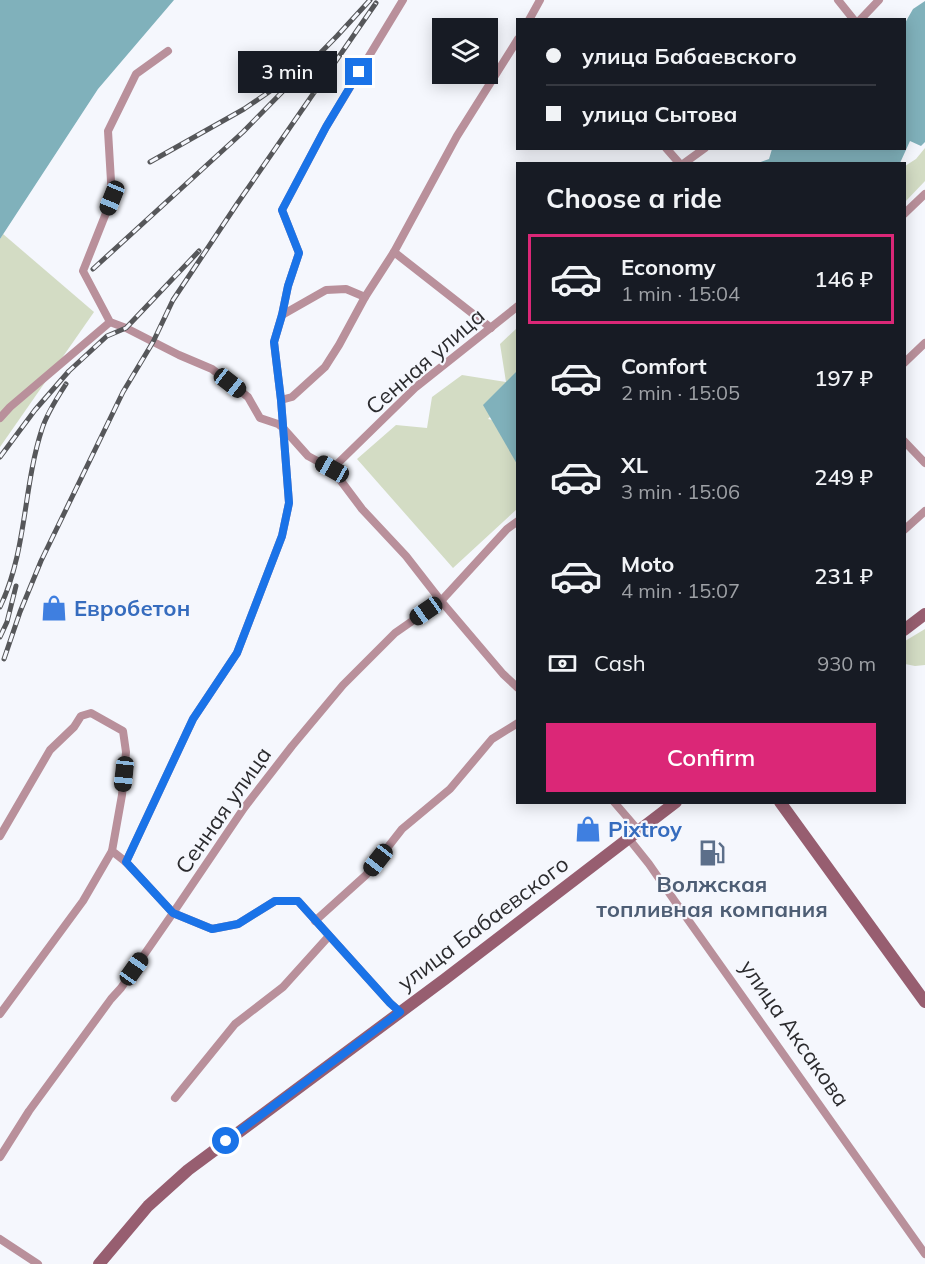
<!DOCTYPE html>
<html lang="en">
<head>
<meta charset="utf-8">
<style>
	body { margin:0; font-family:Mulish,sans-serif; background:#20242c; color:#f1f3f6; height:100vh; display:flex; flex-direction:column; font-size:22px; white-space:nowrap }
	* { box-sizing:border-box; margin:0 }
	p { font-size:20px; color:#9ea1a6 }
	.icon { flex:none; width:33px; height:33px; fill:none; stroke:currentColor; stroke-width:2; stroke-linecap:round; stroke-linejoin:round }
	.map { position:relative; flex:1; overflow:hidden }
	.sheet { position:absolute; left:516px; top:162px; width:390px; height:642px; display:flex; flex-direction:column; background:#171b24; border-radius:0px; box-shadow:0 3px 15px #0003 }
	.sheet>* { flex:none }
	.banner { position:absolute; left:516px; top:18px; width:390px; height:132px; border-radius:0px; box-shadow:0 3px 15px #0003; display:grid; align-content:center; height:132px; padding:0 30px; background:#171b24 }
	.buttons { position:absolute; left:432px; top:18px; display:grid; gap:12px }
	.buttons a { display:grid; place-items:center; width:66px; height:66px; border-radius:0px; background:#171b24; box-shadow:0 3px 15px #0003; font-size:30px }
	.end { position:absolute; width:27px; height:27px; margin:-14px; border:8px solid #1a73e8; background:#fff; box-shadow:0 0 0 3px #fff }
	.from { border-radius:50% }
	.bubble { position:absolute; height:42px; border-radius:0px; background:#171b24; box-shadow:0 3px 15px #0003; font-size:20px; font-weight:600; line-height:42px; text-align:center }
	.car { position:absolute; width:18px; height:36px; margin:-18px -9px; border-radius:8px; box-shadow:0 0 4px 2px #0007; background:linear-gradient(#222 24%,#8ab4d8 0 40%,#222 0 76%,#8ab4d8 0 86%,#222 0) }
	.banner b { display:flex; align-items:center; gap:21px; height:57px; font-size:22px }
	.banner b+b { border-top:2px solid #363941 }
	.banner i { width:15px; height:15px; background:#f1f3f6 }
	ul { padding:0; list-style:none }
	li { display:flex; align-items:center; gap:18px; height:90px; margin:0 12px 9px; padding:0 18px; border:3px solid transparent; border-radius:0px }
	li div { flex:1 }
	li b { display:block; font-size:22px }
	li em { font-style:normal; font-weight:600 }
	li.selected { border-color:#db2777 }
	li>.icon { width:54px; height:54px; stroke-width:1.5 }
	h2 { padding:0 30px; font-size:27px; line-height:72px }
	.pay { display:flex; align-items:center; gap:15px; height:66px; padding:0 30px; font-size:22px }
	.pay p { margin-inline-start:auto }
	.cta { display:flex; gap:12px; margin-top:auto; padding:12px 30px }
	.cta a { flex:1; height:69px; border-radius:0px; background:#db2777; color:#fff; font-size:24px; font-weight:600; line-height:69px; text-align:center }
	.map>svg:first-child { display:block }
	.green { fill:#d3dcc4 }
	.water { fill:#80b1bb }
	.lines { fill:none; stroke-linecap:round; stroke-linejoin:round }
	.minor { stroke:#b9909b; stroke-width:8 }
	.secondary { stroke:#975e70; stroke-width:12 }
	.rail-casing { stroke:#56575a; stroke-width:5 }
	.rail { stroke:#f5f7fd; stroke-width:3; stroke-dasharray:9; stroke-linecap:butt }
	.route { stroke:#1a73e8; stroke-width:8 }
	.labels { text-anchor:middle; dominant-baseline:central; stroke-width:4.5; stroke-linejoin:round; paint-order:stroke }
	.street-label { font-size:22px; fill:#2b2b2e; stroke:#f5f7fd }
	.shop-label { font-size:22px; font-weight:bold; fill:#366cbe; stroke:#f5f7fd; text-anchor:start }
	.service-label { font-size:22px; font-weight:bold; fill:#4e5e75; stroke:#f5f7fd }
</style>
</head>
<body>
<div class="map">
<svg width="925" height="1264" viewBox="0 0 925 1264">
	<rect width="100%" height="100%" fill="#f5f7fd"/>
	<g class="green">
		<path d="M925 148V181L905 202V166L916 159Z"/>
		<path d="M3 234 94 312 0 447V239Z"/>
		<path d="M517 328V390L488 419 517 426V509L453 568 357 459 396 425 427 428 432 397 462 375 506 382 500 344Z"/>
		<path d="M925 629V665L915 666 905 664V641Z"/>
	</g>
	<g class="water">
		<path d="M0 0H174L98 89 0 239Z"/>
		<path d="M925 1V142L921 146 910 141 900 163H758L769 159 772 149 904 148 905 23 913 9Z"/>
		<path d="M517 371V464L483 405Z"/>
	</g>
	<g class="lines">
		<g class="minor">
			<path d="M838 0 854 20"/>
			<path d="M529 20 540 0"/>
			<path d="M860 20 879 0"/>
			<path d="M168 51 136 74 108 131 112 198 83 271 110 322 126 328 179 355 212 369 248 397 260 418 278 424 283 428 308 456 332 469 362 509 406 556 441 601 503 674 518 688"/>
			<path d="M666 148 680 164"/>
			<path d="M683 164 705 148"/>
			<path d="M904 214 925 194"/>
			<path d="M394 252 491 328"/>
			<path d="M282 315 326 290 346 289 365 297 394 252 457 136 518 39"/>
			<path d="M904 363 925 343"/>
			<path d="M281 400 292 397 325 367 339 345 365 297"/>
			<path d="M0 418 10 407 110 322"/>
			<path d="M904 441 925 463"/>
			<path d="M332 469 416 387 518 306"/>
			<path d="M904 530 925 511"/>
			<path d="M614 802 639 831"/>
			<path d="M0 836 50 750 74 727 81 716 91 713 123 731 126 752 122 795 112 851 126 862 173 913 212 929 238 924 275 901H298L390 1003 400 1012"/>
			<path d="M629 839 649 864 674 900 925 1254"/>
			<path d="M126 862 193 719 237 653 282 536 289 503 281 400 274 342 282 315 288 286 299 253 282 210 326 127 403 0"/>
			<path d="M315 921 366 875 402 829 450 789 492 739 518 723"/>
			<path d="M0 1014 83 901 112 851"/>
			<path d="M175 1098 235 1024 283 987 329 936"/>
			<path d="M0 1157 29 1111 111 999 121 988 173 913 244 808 292 746 343 685 395 633 441 601 507 529 518 521"/>
			<path d="M0 1239 38 1264"/>
		</g>
		<g class="secondary">
			<path d="M904 630 925 614"/>
			<path d="M780 802 925 1002"/>
			<path d="M99 1264 148 1206 188 1170 445 979 676 802"/>
		</g>
		<g class="rail-casing">
			<g id="rail">
				<path d="M150 162 244 109 282 83"/>
				<path d="M93 269 243 132 337 36 370 0"/>
				<path d="M0 457 35 410 69 371 107 336 126 328 199 251"/>
				<path d="M0 607C27 551 23 487 42 429 47 413 57 398 66 384"/>
				<path d="M0 637 7 622 16 586"/>
				<path d="M4 659 20 612 41 561 123 392 153 342 173 300 237 204 376 3"/>
			</g>
		</g>
		<use href="#rail" class="rail"/>
	</g>
	<g class="lines">
		<path class="route" d="M226 1141 400 1012 390 1003 298 901H275L238 924 212 929 173 913 126 862 193 719 237 653 282 536 289 503 281 400 274 342 282 315 288 286 299 253 282 210 326 127 359 72"/>
	</g>
	<defs>
		<g id="shop-bare" transform="scale(2.07)"><path d="M-5-2.5h2.3a2.7 3.5 0 0 1 5.4 0H5L5.5 6h-11ZM-1.5-2.5h3a1.5 2.3 0 0 0-3 0Z" fill="#3f7fe0" stroke="#f5f7fd" stroke-width="2.5" paint-order="stroke"/></g>
		<g id="fuel-bare" transform="scale(2.07)"><path d="M-5.5-6h7V0h2V4h1.3V-2.5L3-4.5l.8-.8L6-3V5H2.5V1h-1V6h-7ZM-4.2-4.7v3.2H.2V-4.7Z" fill="#5c6f8a" stroke="#f5f7fd" stroke-width="2.5" paint-order="stroke"/></g>
	</defs>
	<g fill-rule="evenodd">
		<use href="#shop-bare" x="54" y="608"/>
		<use href="#shop-bare" x="588" y="829"/>
		<use href="#fuel-bare" x="712" y="853"/>
	</g>
	<g class="labels">
		<g class="street-label">
			<text transform="translate(425 361) rotate(-41)">Сенная улица</text>
			<text transform="translate(223 810) rotate(-55)">Сенная улица</text>
			<text transform="translate(483 923) rotate(-37)">улица Бабаевского</text>
			<text transform="translate(795 1033) rotate(55)">улица Аксакова</text>
		</g>
		<g class="shop-label">
			<text x="74" y="608">Евробетон</text>
			<text x="608" y="829">Pixtroy</text>
		</g>
		<g class="service-label">
			<text x="712" y="884">Волжская<tspan x="712" dy="25">топливная компания</tspan></text>
		</g>
	</g>
</svg>
<div class="buttons">
<a><svg class="icon" aria-label="layers" viewBox="0 0 24 24"><path d="M12 4l9 5-9 5-9-5zM3 14l9 5 9-5"/></svg></a>
</div>
<i class="end from" style="left:226px;top:1141px"></i>
<i class="end" style="left:359px;top:72px"></i>
<div class="bubble" style="left:238px;top:51px;width:99px">3 min</div>
<i class="car" style="left:112px;top:198px;rotate:202deg"></i>
<i class="car" style="left:230px;top:383px;rotate:128deg"></i>
<i class="car" style="left:332px;top:469px;rotate:299deg"></i>
<i class="car" style="left:426px;top:611px;rotate:235deg"></i>
<i class="car" style="left:124px;top:774px;rotate:186deg"></i>
<i class="car" style="left:378px;top:860px;rotate:218deg"></i>
<i class="car" style="left:134px;top:969px;rotate:35deg"></i>
<div class="banner">
<b><i class="from"></i>улица Бабаевского</b>
<b><i></i>улица Сытова</b>
</div>
<section class="sheet">
<h2>Choose a ride</h2>
<ul>
<li class="selected"><svg class="icon" aria-label="car" viewBox="0 0 24 24"><path d="M5 17H2v-5l4-1 3-4h7l3 4 3 1v5h-3M9 17h6M6 11h13"/><circle cx="7" cy="17" r="2"/><circle cx="17" cy="17" r="2"/></svg><div><b>Economy</b><p>1 min · 15:04</p></div><em>146 ₽</em></li>
<li><svg class="icon" aria-label="car" viewBox="0 0 24 24"><path d="M5 17H2v-5l4-1 3-4h7l3 4 3 1v5h-3M9 17h6M6 11h13"/><circle cx="7" cy="17" r="2"/><circle cx="17" cy="17" r="2"/></svg><div><b>Comfort</b><p>2 min · 15:05</p></div><em>197 ₽</em></li>
<li><svg class="icon" aria-label="car" viewBox="0 0 24 24"><path d="M5 17H2v-5l4-1 3-4h7l3 4 3 1v5h-3M9 17h6M6 11h13"/><circle cx="7" cy="17" r="2"/><circle cx="17" cy="17" r="2"/></svg><div><b>XL</b><p>3 min · 15:06</p></div><em>249 ₽</em></li>
<li><svg class="icon" aria-label="car" viewBox="0 0 24 24"><path d="M5 17H2v-5l4-1 3-4h7l3 4 3 1v5h-3M9 17h6M6 11h13"/><circle cx="7" cy="17" r="2"/><circle cx="17" cy="17" r="2"/></svg><div><b>Moto</b><p>4 min · 15:07</p></div><em>231 ₽</em></li>
</ul>
<div class="pay"><svg class="icon" aria-label="cash" viewBox="0 0 24 24"><path d="M3 7h18v10H3z"/><circle cx="12" cy="12" r="2"/></svg>Cash<p>930 m</p></div>
<div class="cta"><a>Confirm</a></div>
</section>
</div>
</body>
</html>
